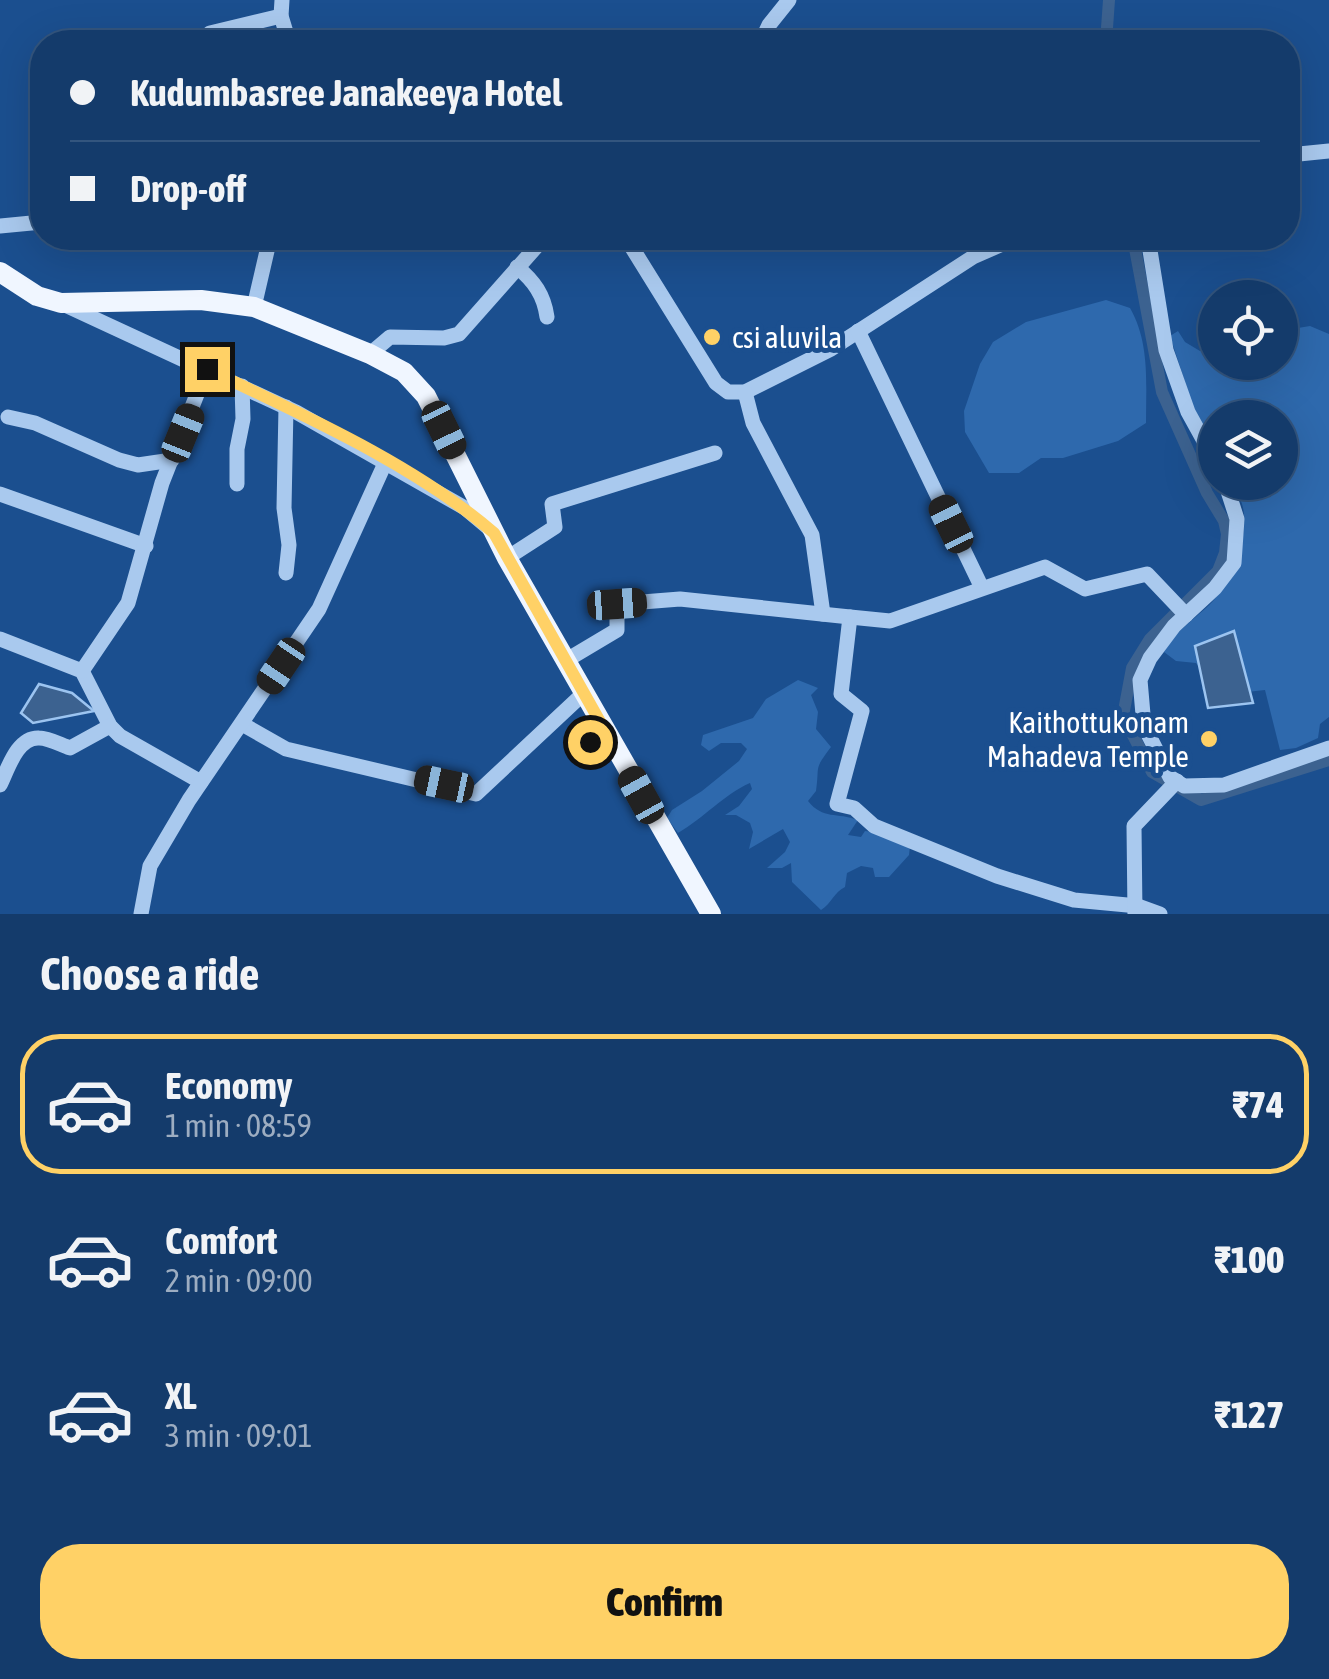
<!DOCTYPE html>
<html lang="en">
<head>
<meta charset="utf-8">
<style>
	body { margin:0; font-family:"Asap Condensed",sans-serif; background:#214673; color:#f1f3f6; height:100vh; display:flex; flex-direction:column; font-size:38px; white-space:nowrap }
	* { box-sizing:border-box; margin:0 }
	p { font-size:32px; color:#9dadc1 }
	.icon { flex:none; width:55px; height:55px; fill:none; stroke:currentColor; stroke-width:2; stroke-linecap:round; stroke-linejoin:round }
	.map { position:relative; height:914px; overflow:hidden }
	.side { display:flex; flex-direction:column; background:#143b6b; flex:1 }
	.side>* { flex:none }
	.top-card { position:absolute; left:30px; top:30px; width:1270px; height:220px; border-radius:40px; box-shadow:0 10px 40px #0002,0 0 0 2px #33557e; display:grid; align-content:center; height:220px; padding:0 40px; background:#143b6b }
	.tools { position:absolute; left:1198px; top:280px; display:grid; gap:20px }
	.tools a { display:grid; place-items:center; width:100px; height:100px; border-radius:50%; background:#143b6b; box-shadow:0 10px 40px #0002,0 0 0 2px #33557e; font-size:50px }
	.end { position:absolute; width:45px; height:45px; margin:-22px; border:12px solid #ffd166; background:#111; box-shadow:0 0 0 5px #111 }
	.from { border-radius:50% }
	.car { position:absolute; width:30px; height:60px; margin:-30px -15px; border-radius:12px; box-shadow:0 0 8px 2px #0007; background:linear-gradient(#222 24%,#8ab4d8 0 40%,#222 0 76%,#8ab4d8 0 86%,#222 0) }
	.top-card b { display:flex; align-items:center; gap:35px; height:95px; font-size:38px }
	.top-card b+b { border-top:2px solid #33557e }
	.top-card i { width:25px; height:25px; background:#f1f3f6 }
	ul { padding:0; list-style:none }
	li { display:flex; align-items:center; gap:30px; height:140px; margin:0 20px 15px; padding:0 20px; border:5px solid transparent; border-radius:40px }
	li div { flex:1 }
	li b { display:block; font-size:38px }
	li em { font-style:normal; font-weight:800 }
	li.selected { border-color:#ffd166 }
	li>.icon { width:90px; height:90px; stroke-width:1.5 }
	h2 { padding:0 40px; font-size:45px; line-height:120px }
	.button { display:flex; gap:20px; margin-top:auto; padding:20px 40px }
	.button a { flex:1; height:115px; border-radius:40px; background:#ffd166; color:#111; font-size:40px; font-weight:800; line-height:115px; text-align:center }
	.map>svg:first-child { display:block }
	.green { fill:#2e69ad }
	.water { fill:#3c6290; stroke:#9cc4f0; stroke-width:2.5 }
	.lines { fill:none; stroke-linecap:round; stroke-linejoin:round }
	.canal { stroke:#3c6290; stroke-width:12 }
	.minor { stroke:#a9c9ee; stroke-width:15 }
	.major { stroke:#f0f6ff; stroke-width:20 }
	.route { stroke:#ffd166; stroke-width:12 }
	.poi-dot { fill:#ffd166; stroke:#1b4f8f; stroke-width:4 }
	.labels { text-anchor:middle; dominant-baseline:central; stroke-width:10; stroke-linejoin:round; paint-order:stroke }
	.poi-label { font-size:30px; fill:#fff; stroke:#1b4f8f; text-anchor:start }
</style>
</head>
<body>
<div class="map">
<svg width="1329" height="914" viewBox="0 0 1329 914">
	<rect width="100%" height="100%" fill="#1b4f8f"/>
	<g class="green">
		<path d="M1106 300 1130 308C1150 343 1146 383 1146 423L1118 441 1063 458H1041L1019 473H989L965 432 964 411 980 364 993 342 1026 322Z"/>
		<path d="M1310 326 1329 334V717L1320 724 1318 738 1296 748 1280 750 1265 690 1210 696 1202 689 1206 676 1196 663 1176 661 1164 652C1177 628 1195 620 1213 601 1232 579 1251 533 1242 504 1240 497 1235 489 1232 483L1280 482V418H1215V441H1212L1198 422 1170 336 1178 331 1185 342 1200 351 1215 342V362H1280V331Z"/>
		<path d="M798 680 818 688 811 695 818 712 816 729 831 747C813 771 820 764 816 791L808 801C823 820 837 812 858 820L848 835 861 837 865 831 880 833 910 846 909 855 889 877H875L873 868 861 866 847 873 845 887C834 892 832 903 821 910L792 882 791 863 782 868H767L785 852 790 842 783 829 749 849 753 832 750 823 736 815H725L739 806 752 789 750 783C723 795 704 818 678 833L667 818 672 810 702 791 739 761 747 749 741 743H721L709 751 701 745 703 735 753 718 766 699Z"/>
	</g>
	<g class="water">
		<path d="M1234 631 1253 703 1208 708 1195 646Z"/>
		<path d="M39 684 72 693 94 711 33 723 21 713Z"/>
	</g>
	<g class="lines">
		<g class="canal">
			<path d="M1106 42 1109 0"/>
			<path d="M1133 238 1162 392 1207 493 1224 521 1227 534 1225 553 1218 571 1150 639 1132 668 1123 716 1152 772 1201 800 1329 760"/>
		</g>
		<g class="minor">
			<path d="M282 0 281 16 289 42"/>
			<path d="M208 42 210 33 281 16"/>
			<path d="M761 42 769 25 789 0"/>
			<path d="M1288 160 1299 154 1329 151"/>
			<path d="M0 226 42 222"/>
			<path d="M626 238 716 383 728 392H745L831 349 973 257 1016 238"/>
			<path d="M1148 238 1166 350 1188 412 1215 461"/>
			<path d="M517 267C534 281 544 295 547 317"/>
			<path d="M65 305 296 412 465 508 490 529"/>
			<path d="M254 307 270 238"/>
			<path d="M858 331 982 588"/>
			<path d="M370 354 390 337 444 338 459 334 544 238"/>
			<path d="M745 392 753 423 812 535 823 614"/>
			<path d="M8 417 35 423 119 460 138 465 172 460"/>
			<path d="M1225 482 1237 519 1234 563 1215 588 1174 626 1150 658 1140 680 1144 726 1170 777 1184 786 1224 785 1329 748"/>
			<path d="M237 484V449L243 419 242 386"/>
			<path d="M0 494 146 546"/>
			<path d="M507 558 555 527 552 504 715 453"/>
			<path d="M286 573 289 545 284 508 286 407"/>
			<path d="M850 617 890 621 1045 567 1085 589 1147 574 1186 615"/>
			<path d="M0 639 82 671 110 726 120 736 201 782"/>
			<path d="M565 661 617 630V604L680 599 850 617 841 694 862 711 837 804 854 808 874 826 997 876 1074 900 1138 906 1160 914"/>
			<path d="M82 671 128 603 162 483 207 369"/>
			<path d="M242 724 286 749 476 794 584 693"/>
			<path d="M0 785C8 769 17 737 39 738 49 738 61 745 70 748L110 726"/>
			<path d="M141 914 150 866 189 800 319 609 386 461"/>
			<path d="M1135 914 1134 826 1177 781"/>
		</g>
		<path class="major" d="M0 272 37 296 61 303 201 300 254 307 370 354 404 372 426 396 507 558 711 914"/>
	</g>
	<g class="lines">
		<path class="route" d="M207 369C303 415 414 464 494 533L608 736 590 742"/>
	</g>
	<g class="poi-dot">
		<circle cx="712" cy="337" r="10"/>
		<circle cx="1209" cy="739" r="10"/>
	</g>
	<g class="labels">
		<g class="poi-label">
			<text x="732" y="337">csi aluvila</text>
			<text x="1189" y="722" text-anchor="end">Kaithottukonam<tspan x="1189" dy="34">Mahadeva Temple</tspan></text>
		</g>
	</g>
</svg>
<div class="tools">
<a><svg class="icon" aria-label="locate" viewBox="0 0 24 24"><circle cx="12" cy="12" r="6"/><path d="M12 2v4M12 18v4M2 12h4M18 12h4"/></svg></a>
<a><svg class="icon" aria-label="layers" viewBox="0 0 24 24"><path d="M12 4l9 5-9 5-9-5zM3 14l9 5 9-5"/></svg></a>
</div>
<i class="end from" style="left:590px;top:742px"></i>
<i class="end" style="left:207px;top:369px"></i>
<i class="car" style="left:444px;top:430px;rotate:154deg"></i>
<i class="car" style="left:183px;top:433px;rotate:22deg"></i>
<i class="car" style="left:951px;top:524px;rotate:334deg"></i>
<i class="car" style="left:617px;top:604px;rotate:86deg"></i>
<i class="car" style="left:281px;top:666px;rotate:214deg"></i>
<i class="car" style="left:444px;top:784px;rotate:282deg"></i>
<i class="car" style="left:641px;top:795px;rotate:331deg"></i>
<div class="top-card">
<b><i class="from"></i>Kudumbasree Janakeeya Hotel</b>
<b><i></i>Drop-off</b>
</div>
</div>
<section class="side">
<h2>Choose a ride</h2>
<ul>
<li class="selected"><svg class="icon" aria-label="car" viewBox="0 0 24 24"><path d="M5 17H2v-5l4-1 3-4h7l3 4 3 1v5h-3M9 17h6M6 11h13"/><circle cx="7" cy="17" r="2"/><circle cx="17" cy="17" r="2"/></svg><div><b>Economy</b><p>1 min · 08:59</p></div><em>₹74</em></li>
<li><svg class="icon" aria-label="car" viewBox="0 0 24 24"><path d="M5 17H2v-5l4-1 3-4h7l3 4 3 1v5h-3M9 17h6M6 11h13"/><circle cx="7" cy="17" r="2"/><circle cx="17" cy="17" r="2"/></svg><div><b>Comfort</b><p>2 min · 09:00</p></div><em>₹100</em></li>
<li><svg class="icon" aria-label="car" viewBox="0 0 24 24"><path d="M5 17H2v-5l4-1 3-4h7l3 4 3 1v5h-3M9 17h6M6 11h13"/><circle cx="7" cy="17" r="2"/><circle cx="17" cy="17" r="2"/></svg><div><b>XL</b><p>3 min · 09:01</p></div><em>₹127</em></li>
</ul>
<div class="button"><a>Confirm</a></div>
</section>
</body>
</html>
